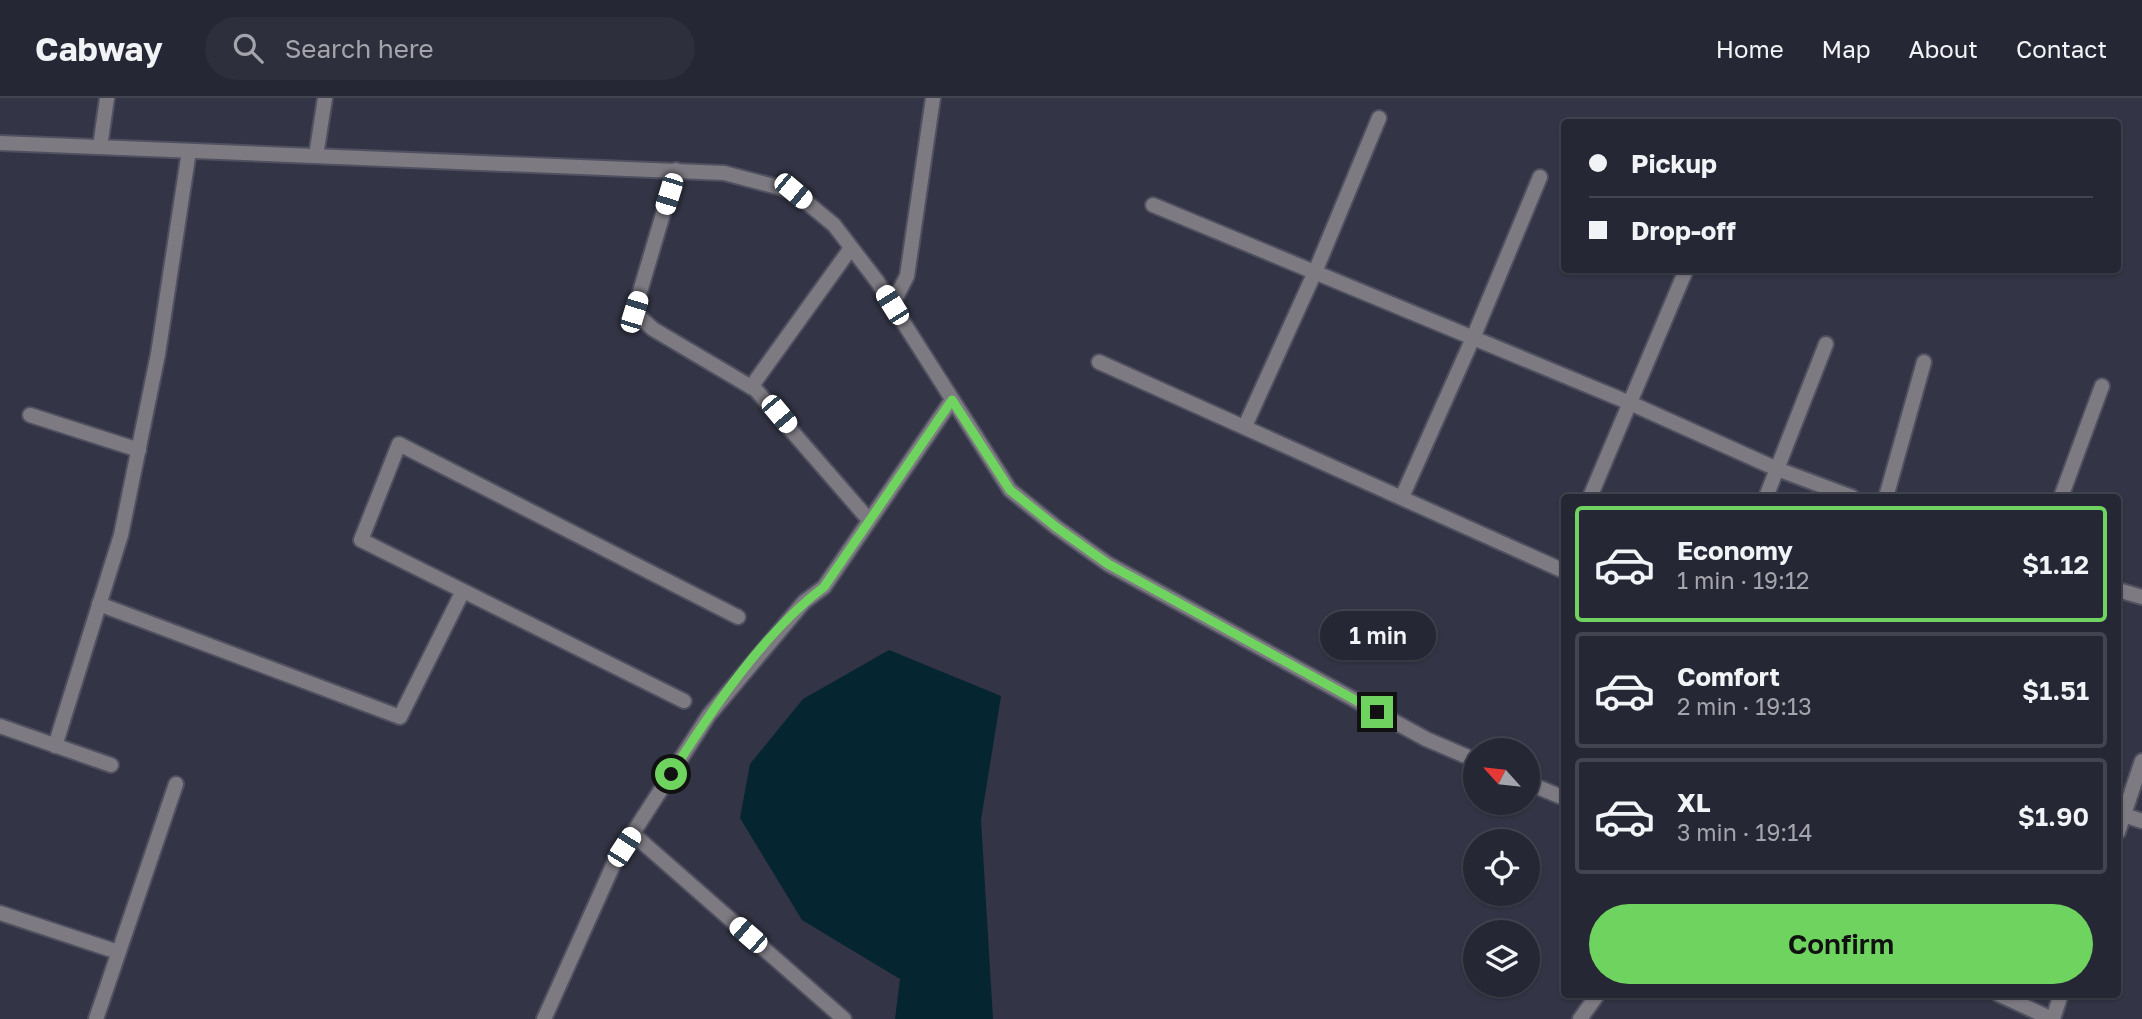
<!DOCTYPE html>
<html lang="en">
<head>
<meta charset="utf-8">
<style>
	body { margin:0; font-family:"Golos Text",sans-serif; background:#2e2f3c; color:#f1f3f6; height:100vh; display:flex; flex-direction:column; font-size:26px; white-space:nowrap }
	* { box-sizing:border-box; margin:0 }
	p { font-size:23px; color:#a4a5ac }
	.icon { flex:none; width:38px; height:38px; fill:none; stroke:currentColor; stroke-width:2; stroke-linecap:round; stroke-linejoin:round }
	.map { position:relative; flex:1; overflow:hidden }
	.side { position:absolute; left:1561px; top:396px; width:560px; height:504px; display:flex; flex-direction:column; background:#262734; border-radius:7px; box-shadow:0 2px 5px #0004,0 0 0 2px #42444f }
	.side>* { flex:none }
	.banner { position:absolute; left:1561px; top:21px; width:560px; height:154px; border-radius:7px; box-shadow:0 2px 5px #0004,0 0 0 2px #42444f; display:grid; align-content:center; height:154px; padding:0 28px; background:#262734 }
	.needle { width:46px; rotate:297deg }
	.buttons { position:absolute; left:1463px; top:640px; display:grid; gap:14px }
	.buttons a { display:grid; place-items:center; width:77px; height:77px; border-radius:50%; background:#262734; box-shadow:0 2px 5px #0004,0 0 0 2px #42444f; font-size:35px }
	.end { position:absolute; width:32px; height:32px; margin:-16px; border:9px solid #6fd35f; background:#111; box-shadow:0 0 0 4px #111 }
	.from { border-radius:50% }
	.bubble { position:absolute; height:49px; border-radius:24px; background:#262734; box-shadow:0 2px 5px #0004,0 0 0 2px #42444f; font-size:23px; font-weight:600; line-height:49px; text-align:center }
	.car { position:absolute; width:21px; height:42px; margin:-21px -10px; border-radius:9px; box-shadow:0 0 5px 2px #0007; background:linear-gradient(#fff 24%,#345 0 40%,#fff 0 76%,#345 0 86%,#fff 0) }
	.banner b { display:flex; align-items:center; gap:24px; height:66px; font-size:26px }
	.banner b+b { border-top:2px solid #42444f }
	.banner i { width:18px; height:18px; background:#f1f3f6 }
	ul { padding:12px 0 0; list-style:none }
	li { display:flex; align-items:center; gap:21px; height:116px; margin:0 14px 10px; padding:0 14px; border:4px solid #42444f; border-radius:7px }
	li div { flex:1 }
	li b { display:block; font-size:26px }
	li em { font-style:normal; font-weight:600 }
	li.on { border-color:#6fd35f }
	li>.icon { width:63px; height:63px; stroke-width:1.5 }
	.primary-button { display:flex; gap:14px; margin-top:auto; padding:14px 28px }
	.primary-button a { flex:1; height:80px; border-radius:42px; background:#6fd35f; color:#111; font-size:28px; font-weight:600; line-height:80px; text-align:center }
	header { display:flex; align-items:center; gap:42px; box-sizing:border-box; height:98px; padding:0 35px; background:#262734; border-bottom:2px solid #42444f }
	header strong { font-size:33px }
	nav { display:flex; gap:38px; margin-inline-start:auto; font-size:24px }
	.search { width:490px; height:63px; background:#2e2f3c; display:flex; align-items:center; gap:18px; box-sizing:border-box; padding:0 24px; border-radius:38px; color:#a4a5ac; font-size:26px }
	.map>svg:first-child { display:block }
	.water { fill:#052530 }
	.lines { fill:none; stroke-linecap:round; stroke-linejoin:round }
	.minor-casing { stroke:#4f5060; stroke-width:18 }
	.minor { stroke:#7e7a82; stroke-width:14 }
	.route { stroke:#6fd35f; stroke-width:9 }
</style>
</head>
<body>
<header>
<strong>Cabway</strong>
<div class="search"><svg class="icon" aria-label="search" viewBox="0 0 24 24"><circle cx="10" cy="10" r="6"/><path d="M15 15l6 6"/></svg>Search here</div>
<nav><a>Home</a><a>Map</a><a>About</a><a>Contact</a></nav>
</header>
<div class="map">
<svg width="2142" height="921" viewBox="0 0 2142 921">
	<rect width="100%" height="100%" fill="#333445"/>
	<path class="water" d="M889 552 1001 598 981 722 993 921H895L900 881 802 822 740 720 750 666 803 601Z"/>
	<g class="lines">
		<g class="minor-casing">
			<g id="minor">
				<path d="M0 45 724 75 793 93 834 127 877 183 1010 392 1056 429 1108 466 1426 641 1475 662"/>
				<path d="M100 49 107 0"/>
				<path d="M316 58 325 0"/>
				<path d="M676 72 634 214 653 231 756 292 869 422"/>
				<path d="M1153 107 1630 305 1777 371 1852 399"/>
				<path d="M892 207 907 178 933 0"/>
				<path d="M1099 264 1564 473"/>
				<path d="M751 289 851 150"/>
				<path d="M30 317 139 352"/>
				<path d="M1245 328 1315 174 1379 20"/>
				<path d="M1402 399 1473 240 1540 79"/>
				<path d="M1590 399 1686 172"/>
				<path d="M1766 399 1826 246"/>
				<path d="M1886 399 1924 264"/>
				<path d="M2061 399 2102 288"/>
				<path d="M2118 492 2142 499"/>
				<path d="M99 506 400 619 463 493"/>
				<path d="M684 603 361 442 399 346 738 519"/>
				<path d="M0 628 111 667"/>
				<path d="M55 648 121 437 158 256 189 53"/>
				<path d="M1528 685 1564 700"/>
				<path d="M2118 715 2142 723"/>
				<path d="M2118 734 2142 663"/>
				<path d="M633 736 844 921"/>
				<path d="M0 815 118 854"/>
				<path d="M1998 896 2052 921"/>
				<path d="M96 921 176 686"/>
				<path d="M544 921 615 763 709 617 804 504 824 489 952 302"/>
				<path d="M1580 921 1598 896"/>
				<path d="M2053 921 2061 896"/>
			</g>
		</g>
		<use href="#minor" class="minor"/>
	</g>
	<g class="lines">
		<path class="route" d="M671 676C711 613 764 534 824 489L952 302 1010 392 1056 429 1108 466 1377 614"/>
	</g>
</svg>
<div class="buttons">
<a><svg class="needle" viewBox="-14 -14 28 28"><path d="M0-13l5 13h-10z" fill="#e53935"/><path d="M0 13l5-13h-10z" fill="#a4a5ac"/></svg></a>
<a><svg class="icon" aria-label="locate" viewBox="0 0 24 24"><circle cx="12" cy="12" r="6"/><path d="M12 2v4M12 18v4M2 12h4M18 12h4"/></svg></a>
<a><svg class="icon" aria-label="layers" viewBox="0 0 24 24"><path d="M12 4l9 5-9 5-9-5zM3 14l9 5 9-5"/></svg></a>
</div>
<i class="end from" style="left:671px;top:676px"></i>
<i class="end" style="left:1377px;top:614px"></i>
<div class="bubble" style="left:1320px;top:513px;width:116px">1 min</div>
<i class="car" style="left:793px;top:93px;rotate:130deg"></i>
<i class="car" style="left:669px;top:96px;rotate:197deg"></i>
<i class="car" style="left:892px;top:207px;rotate:328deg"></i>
<i class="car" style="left:634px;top:214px;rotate:17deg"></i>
<i class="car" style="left:779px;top:316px;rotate:140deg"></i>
<i class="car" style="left:624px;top:749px;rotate:33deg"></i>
<i class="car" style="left:748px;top:837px;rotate:311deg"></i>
<div class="banner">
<b><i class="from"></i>Pickup</b>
<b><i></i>Drop-off</b>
</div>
<section class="side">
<ul>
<li class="on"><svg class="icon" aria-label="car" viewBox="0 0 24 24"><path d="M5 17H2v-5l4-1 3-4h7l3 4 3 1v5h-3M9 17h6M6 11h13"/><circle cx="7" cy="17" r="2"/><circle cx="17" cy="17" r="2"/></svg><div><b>Economy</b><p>1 min · 19:12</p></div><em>$1.12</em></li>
<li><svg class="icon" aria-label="car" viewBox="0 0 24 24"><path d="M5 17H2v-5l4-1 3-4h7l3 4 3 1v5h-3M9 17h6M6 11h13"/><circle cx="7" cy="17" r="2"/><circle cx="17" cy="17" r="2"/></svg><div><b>Comfort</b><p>2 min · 19:13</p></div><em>$1.51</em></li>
<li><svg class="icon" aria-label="car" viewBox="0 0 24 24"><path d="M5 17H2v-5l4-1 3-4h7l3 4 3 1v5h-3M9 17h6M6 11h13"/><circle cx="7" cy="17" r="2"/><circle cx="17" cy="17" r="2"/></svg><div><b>XL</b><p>3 min · 19:14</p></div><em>$1.90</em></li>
</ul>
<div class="primary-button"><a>Confirm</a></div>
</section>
</div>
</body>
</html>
